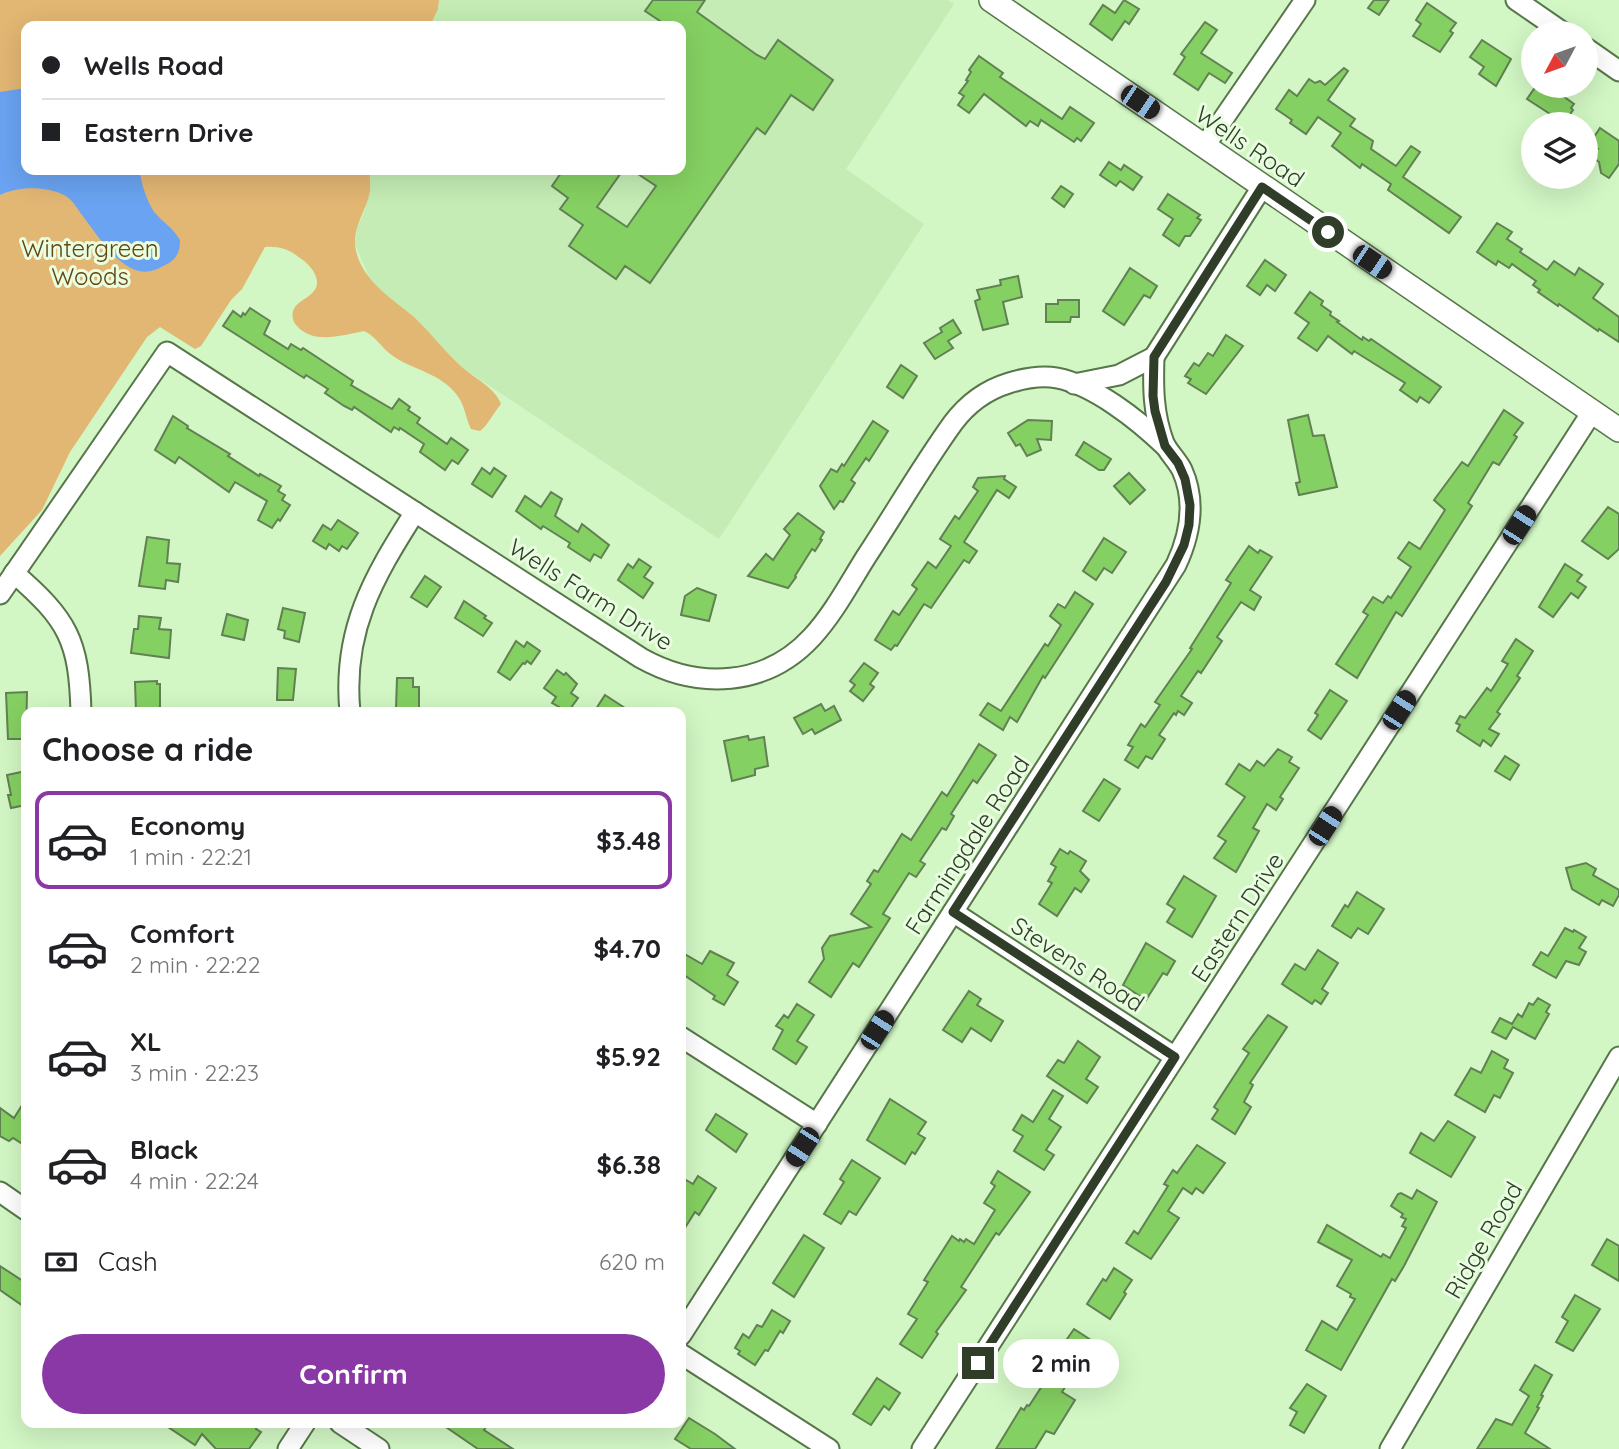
<!DOCTYPE html>
<html lang="en">
<head>
<meta charset="utf-8">
<style>
	body { margin:0; font-family:Quicksand,sans-serif; background:#f6f6f6; color:#202124; height:100vh; display:flex; flex-direction:column; font-size:26px; white-space:nowrap }
	* { box-sizing:border-box; margin:0 }
	p { font-size:23px; color:#757577 }
	.icon { flex:none; width:38px; height:38px; fill:none; stroke:currentColor; stroke-width:2; stroke-linecap:round; stroke-linejoin:round }
	.map { position:relative; flex:1; overflow:hidden }
	.details { position:absolute; left:21px; top:707px; width:665px; height:721px; display:flex; flex-direction:column; background:#fff; border-radius:14px; box-shadow:0 7px 28px #0002 }
	.details>* { flex:none }
	.guide { position:absolute; left:21px; top:21px; width:665px; height:154px; border-radius:14px; box-shadow:0 7px 28px #0002; display:grid; align-content:center; height:154px; padding:0 21px; background:#fff }
	.needle { width:46px; rotate:229deg }
	.buttons { position:absolute; left:1521px; top:21px; display:grid; gap:14px }
	.buttons a { display:grid; place-items:center; width:77px; height:77px; border-radius:50%; background:#fff; box-shadow:0 7px 28px #0002; font-size:35px }
	.end { position:absolute; width:32px; height:32px; margin:-16px; border:9px solid #2f3d29; background:#fff; box-shadow:0 0 0 4px #fff }
	.from { border-radius:50% }
	.bubble { position:absolute; height:49px; border-radius:24px; background:#fff; box-shadow:0 7px 28px #0002; font-size:23px; font-weight:700; line-height:49px; text-align:center }
	.car { position:absolute; width:21px; height:42px; margin:-21px -10px; border-radius:9px; box-shadow:0 0 5px 2px #0007; background:linear-gradient(#222 24%,#8ab4d8 0 40%,#222 0 76%,#8ab4d8 0 86%,#222 0) }
	.guide b { display:flex; align-items:center; gap:24px; height:66px; font-size:26px }
	.guide b+b { border-top:2px solid #e0e0e0 }
	.guide i { width:18px; height:18px; background:#202124 }
	ul { padding:0; list-style:none }
	li { display:flex; align-items:center; gap:21px; height:98px; margin:0 14px 10px; padding:0 7px; border:4px solid transparent; border-radius:14px }
	li div { flex:1 }
	li b { display:block; font-size:26px }
	li em { font-style:normal; font-weight:700 }
	li.selected { border-color:#8a38a6 }
	li>.icon { width:63px; height:63px; stroke-width:1.5 }
	h2 { padding:0 21px; font-size:32px; line-height:84px }
	.pay { display:flex; align-items:center; gap:18px; height:77px; padding:0 21px; font-size:26px }
	.pay p { margin-inline-start:auto }
	.action { display:flex; gap:14px; margin-top:auto; padding:14px 21px }
	.action a { flex:1; height:80px; border-radius:42px; background:#8a38a6; color:#fff; font-size:28px; font-weight:700; line-height:80px; text-align:center }
	.map>svg:first-child { display:block }
	.built { fill:#c4ecb4 }
	.green { fill:#e2b673 }
	.water { fill:#6aa3f1 }
	.building { fill:#85d062; stroke:#618053; stroke-width:2 }
	.lines { fill:none; stroke-linecap:round; stroke-linejoin:round }
	.minor-casing { stroke:#57764a; stroke-width:23 }
	.major-casing { stroke:#57764a; stroke-width:26 }
	.minor { stroke:#fff; stroke-width:19 }
	.major { stroke:#fff; stroke-width:23 }
	.route { stroke:#2f3d29; stroke-width:9 }
	.labels { text-anchor:middle; dominant-baseline:central; stroke-width:6; stroke-linejoin:round; paint-order:stroke }
	.street-label { font-size:24px; fill:#2f3d29; stroke:#e9fee0 }
	.park-label { font-size:24px; fill:#634511; stroke:#e9fee0 }
</style>
</head>
<body>
<div class="map">
<svg width="1619" height="1449" viewBox="0 0 1619 1449">
	<rect width="100%" height="100%" fill="#d2f6c4"/>
	<path class="built" d="M439 0H948L954 4 846 169 924 224 719 539 463 368 414 318 398 306 370 279 355 244 357 228 364 213 370 190 371 170H681V26H430L438 9Z"/>
	<path class="green" d="M0 0H439L438 9 430 26H26V170H371C369 177 371 184 370 191 367 209 354 225 355 243 357 277 391 298 414 317 431 333 445 352 463 368 476 379 495 388 501 404 494 412 488 425 480 431L471 429C466 419 465 407 459 398 444 374 415 371 393 356 382 349 376 336 364 331 342 335 314 345 297 326 292 321 291 313 295 307 301 299 316 295 317 284 318 274 308 263 300 258 289 249 279 246 265 247L242 289 231 300 201 346 195 349 160 327 147 337 70 452 42 510 0 556Z"/>
	<path class="water" d="M26 88V170H140C140 181 148 205 156 214 164 223 173 228 180 240 180 250 178 257 169 263 160 268 149 274 139 271 115 265 96 233 82 215 76 207 72 199 64 195 46 186 18 186 0 195V92Z"/>
	<g class="building">
		<path d="M653 0H705L697 12 757 55 765 59 778 40 833 80 813 110 791 95 765 134 757 128 650 283 625 266 616 279 569 246 583 225 560 209 568 198 552 186 563 170H623L597 207 627 227 656 186 632 170H681V26H657L660 21 645 11Z"/>
		<path d="M1124 0 1139 9 1129 24 1125 21 1112 40 1090 24 1103 5 1115 13Z"/>
		<path d="M1374 0H1389L1379 15 1368 8Z"/>
		<path d="M1427 3 1456 23 1450 31 1453 33 1440 52 1413 36 1421 24 1416 20Z"/>
		<path d="M1205 22 1217 30 1201 53 1232 73 1225 83 1209 73 1198 90 1174 74 1185 57 1181 54Z"/>
		<path d="M1482 40 1511 59 1496 86 1479 74 1484 67 1470 57Z"/>
		<path d="M979 56 1003 73 1000 77 1062 119 1070 107 1094 123 1081 141 1077 138 1074 142 1041 120 1038 126 1030 121 1026 126 984 94 969 113 958 105 964 96 959 93 968 81 966 80 971 72 969 70Z"/>
		<path d="M1344 68 1348 71 1328 100 1355 119 1350 126 1373 141 1371 149 1396 166 1411 146 1420 152 1403 177 1461 217 1449 233 1388 190 1391 184 1362 164 1360 168 1332 146 1341 133 1318 117 1306 134 1290 123 1292 120 1276 109 1289 90 1297 96 1309 79 1315 83 1320 81 1325 85Z"/>
		<path d="M1536 86H1542L1554 94 1556 91 1574 104 1571 108 1573 110 1564 123 1527 99Z"/>
		<path d="M1600 128 1619 141V164L1609 178 1601 173 1599 162 1592 157 1598 149 1590 143Z"/>
		<path d="M1109 162 1121 170 1124 165 1142 177 1133 190 1120 181 1116 186 1100 175Z"/>
		<path d="M1061 186 1073 194 1064 207 1052 198Z"/>
		<path d="M1168 194 1200 215 1197 218 1201 220 1190 236H1185L1179 246 1163 235 1173 219 1158 209Z"/>
		<path d="M1497 223 1512 232 1507 239 1522 249 1520 252 1547 270 1554 261 1575 275 1579 268 1603 284 1593 298 1619 317V342L1599 329 1598 331 1559 304 1558 306 1538 292 1540 290 1533 285 1536 281 1512 264 1509 268 1498 261 1496 265 1477 252Z"/>
		<path d="M1265 260 1286 275 1275 291 1267 285 1260 295 1247 286Z"/>
		<path d="M1130 268 1157 286 1150 298 1144 295 1124 325 1103 311Z"/>
		<path d="M1018 276 1022 297 1003 302 1008 324 983 330 975 301 980 299 977 290 1001 285 1000 280Z"/>
		<path d="M1310 292 1323 301 1321 305 1331 312 1330 315 1339 321 1337 322 1362 340 1363 337 1369 341 1371 339 1441 387 1429 403 1420 397 1417 402 1400 390 1405 383 1354 351 1352 354 1328 336 1317 351 1298 338 1309 323 1295 313Z"/>
		<path d="M1058 300H1079V317H1071L1070 322H1046V304H1058Z"/>
		<path d="M250 308 270 321 264 334 288 349 291 344 301 350 303 348 353 381 351 385 392 409 399 399 410 407 408 410 420 418 417 423 447 444 451 438 468 450 458 464 452 460 445 470 420 452 424 444 400 428 399 430 394 427 391 432 354 407 352 410 344 406 325 393 328 389 306 375 304 378 223 326 233 311 241 317 243 313 245 315Z"/>
		<path d="M953 320 961 333 948 341 953 348 935 359 924 343 942 332 940 328Z"/>
		<path d="M1226 335 1243 346 1206 394 1188 383 1191 379 1185 376 1194 363 1199 366 1208 353 1213 356Z"/>
		<path d="M901 365 917 376 903 398 887 387Z"/>
		<path d="M1504 410 1523 423 1514 435 1517 437 1499 465 1493 462 1468 503 1472 506 1402 616 1396 612 1357 678 1336 664 1368 615 1363 612 1373 597 1383 603 1388 596 1391 598 1411 567 1398 558 1409 542 1420 549 1445 510 1434 500 1462 462 1468 466Z"/>
		<path d="M1308 415 1313 436 1324 435 1337 487 1299 495 1296 483 1300 482 1288 420Z"/>
		<path d="M173 416 188 426 187 428 230 454 228 456 259 476 260 474 281 486 278 491 285 495 282 500 290 505 280 521 278 519 272 528 258 520 267 501 235 482 229 492 179 457 175 463 155 450Z"/>
		<path d="M1028 420 1052 421 1051 440 1037 439 1041 450 1027 456 1020 444 1016 446 1008 433Z"/>
		<path d="M873 421 888 431 869 461 866 458 851 480 855 483 843 502 840 501 834 509 820 486 831 469 837 472 842 464 844 466Z"/>
		<path d="M1084 442 1111 459 1104 470H1099L1076 455Z"/>
		<path d="M482 468 490 474 494 468 506 476 492 497 472 484Z"/>
		<path d="M1129 473 1145 490 1130 504 1114 486Z"/>
		<path d="M1005 476 1004 479 1016 487 1009 498 997 490 964 542 977 551 969 563 964 560 931 608 924 604 897 646 895 645 891 650 875 640 893 611 899 615 917 589 912 585 928 562 936 568 951 546 940 539 955 516 959 519 978 491 973 487 978 478Z"/>
		<path d="M551 492 562 499 555 516 578 532 582 524 609 545 601 558 594 554 590 561 568 547 570 543 543 526 541 529 516 511 525 496 541 507Z"/>
		<path d="M1608 507 1619 514V549L1608 559 1582 541Z"/>
		<path d="M798 513 824 532 820 539 822 540 815 551 812 549 795 576 796 577 788 588 748 576 766 554 773 560 790 535 784 529Z"/>
		<path d="M338 520 358 533 347 549 342 546 339 551 329 544 326 549 313 541 323 525 331 530Z"/>
		<path d="M147 537 169 540 167 563 180 564 178 582 166 580 165 589 139 586Z"/>
		<path d="M1104 538 1126 552 1112 573 1104 568 1096 580 1083 571Z"/>
		<path d="M1249 546 1258 553 1260 550 1272 557 1250 590 1261 597 1254 610 1241 602 1217 637 1222 641 1201 673 1198 671 1181 696 1192 703 1184 715 1178 711 1176 715 1174 713 1159 735 1165 739 1152 759 1146 756 1138 768 1125 760 1133 747 1128 745 1141 724 1145 727 1160 705 1155 702 1192 649 1190 648 1231 583 1226 580Z"/>
		<path d="M639 559 651 567 644 577 653 583 643 598 618 580 628 564 633 568Z"/>
		<path d="M1565 564 1582 575 1577 581 1586 587 1578 598 1571 593 1553 617 1539 607Z"/>
		<path d="M425 576 441 587 427 607 411 597Z"/>
		<path d="M697 588 716 595 709 621 681 615 685 596Z"/>
		<path d="M1075 592 1093 604 1045 678 1043 676 1017 722 1010 717 1003 730 980 715 988 703 1001 711 1045 644 1048 646 1061 625 1050 616 1058 604 1065 608Z"/>
		<path d="M464 601 486 616 484 618 492 623 483 636 455 618Z"/>
		<path d="M283 608 305 613 299 642 284 638 285 631 278 629Z"/>
		<path d="M227 614 248 620 244 640 222 635Z"/>
		<path d="M139 616 161 618 159 629 171 630 169 658 131 653 134 629H138Z"/>
		<path d="M1516 639 1533 651 1517 676 1520 678 1497 712 1500 714 1489 729 1499 734 1491 746 1483 740 1480 746 1457 731 1460 725 1456 723 1460 716 1465 718 1487 688 1491 691 1508 664 1502 661Z"/>
		<path d="M516 641 524 647 527 642 540 651 531 664 527 661 525 664 523 663 510 680 498 672Z"/>
		<path d="M864 663 878 673 870 684 874 687 863 701 850 691 855 685 850 681Z"/>
		<path d="M278 668 296 669 293 700H277Z"/>
		<path d="M557 670 564 675 566 673 577 684 571 693 578 698 568 712 552 703 556 697 544 688Z"/>
		<path d="M397 678H413V687H419V709H396Z"/>
		<path d="M157 681V684H160V707L158 708V712H136L135 682Z"/>
		<path d="M1330 690 1347 701 1321 739 1308 730 1318 715 1315 713Z"/>
		<path d="M27 692 26 739H8L6 693Z"/>
		<path d="M605 695 631 712H594Z"/>
		<path d="M821 704 825 711 834 706 841 720 815 734 812 729 803 734 794 718Z"/>
		<path d="M748 736 749 740 764 737 768 766 755 769V775L732 781 724 741Z"/>
		<path d="M979 744 996 755 977 783 973 780 951 814 954 816 946 830 942 828 920 861 925 864 916 877 909 873 883 914 890 918 859 967 853 963 831 997 809 982 824 959 822 948 830 936 871 927 851 914 871 884 867 881 874 870 878 872 902 834 911 840 942 792 947 796Z"/>
		<path d="M1278 749 1292 757 1289 762 1299 768 1280 797 1283 799 1276 810 1267 804 1253 828 1259 831 1236 872 1214 858 1226 841 1218 836 1245 797 1226 784 1239 764 1250 771 1257 761 1264 766Z"/>
		<path d="M1505 756 1519 765 1510 780 1495 771Z"/>
		<path d="M26 771V805L11 808 8 795H11L7 775Z"/>
		<path d="M1104 779 1120 789 1099 821 1083 811Z"/>
		<path d="M1060 849 1068 854 1070 851 1086 861 1080 871 1089 880 1081 892 1075 888 1057 916 1039 904 1052 883 1048 881 1056 867 1051 864Z"/>
		<path d="M1586 863 1596 869 1593 875 1619 890V895L1613 906 1602 900 1599 905 1572 889 1566 868Z"/>
		<path d="M1184 876 1216 896 1192 937 1167 922 1175 909 1167 904Z"/>
		<path d="M1357 892 1384 909 1368 934 1358 928 1351 938 1332 926 1345 905 1348 907Z"/>
		<path d="M1565 928 1573 932 1574 930 1586 937 1579 948 1586 952 1579 965 1566 961 1556 978 1533 965 1541 952 1548 956Z"/>
		<path d="M1146 943 1175 961 1167 975 1163 973 1146 1000 1123 985Z"/>
		<path d="M1318 950 1338 963 1322 989 1328 993 1321 1004 1315 1000 1312 1004 1282 984 1295 964 1305 970Z"/>
		<path d="M710 951 734 963 727 975 738 982 724 1005 713 999 715 996 681 973V952L702 964Z"/>
		<path d="M969 991 981 999 977 1005 1003 1021 991 1041 971 1028 962 1042 943 1030Z"/>
		<path d="M1538 998 1550 1005 1546 1012 1549 1014 1535 1039 1513 1027 1506 1039 1492 1032 1500 1018 1512 1024 1518 1014 1522 1017 1529 1003 1533 1005Z"/>
		<path d="M797 1004 814 1015 797 1041 807 1047 796 1064 773 1049 783 1030 776 1026 784 1015 788 1018Z"/>
		<path d="M1268 1015 1287 1027 1250 1083 1253 1085 1244 1102 1251 1107 1235 1134 1212 1119 1218 1110 1214 1107 1249 1053 1243 1049Z"/>
		<path d="M1078 1041 1100 1057 1086 1079 1098 1087 1087 1103 1047 1076 1058 1060 1064 1063Z"/>
		<path d="M1492 1051 1508 1060 1504 1068 1513 1073 1500 1098 1494 1095 1485 1112 1455 1095 1471 1068 1481 1073Z"/>
		<path d="M1053 1090 1063 1096 1049 1119 1061 1127 1046 1150 1054 1155 1044 1170 1014 1151 1023 1136 1013 1130 1022 1115 1033 1122Z"/>
		<path d="M26 1099V1135L21 1143 13 1138 9 1141 0 1136V1108L14 1118Z"/>
		<path d="M890 1099 926 1122 918 1134 925 1138 915 1154 912 1152 905 1164 867 1140Z"/>
		<path d="M716 1114 747 1134 736 1152 706 1130Z"/>
		<path d="M1448 1121 1475 1137 1451 1177 1410 1153 1421 1133 1434 1141Z"/>
		<path d="M1197 1145 1225 1163 1203 1193 1196 1188 1192 1194 1183 1188 1168 1211 1179 1218 1151 1259 1126 1243 1134 1231 1138 1234 1168 1186 1164 1184 1173 1170 1177 1173Z"/>
		<path d="M852 1160 880 1178 856 1215 849 1211 841 1224 824 1214 844 1182 840 1179Z"/>
		<path d="M998 1171 1030 1192 999 1235 996 1233 961 1287 966 1290 936 1332 938 1334 922 1358 900 1344 917 1319 908 1314 928 1282 924 1280 952 1236 959 1241 960 1239 964 1242 966 1239 974 1244 995 1210 984 1203 995 1186 991 1183Z"/>
		<path d="M698 1176 716 1188 699 1215 695 1212 681 1234V1187L686 1180 693 1184Z"/>
		<path d="M1417 1190 1437 1202 1404 1266 1395 1281 1392 1279 1341 1370 1306 1350 1322 1321 1337 1330 1355 1299 1350 1297 1351 1294 1337 1286 1352 1260 1318 1242 1327 1225 1381 1257 1383 1254 1390 1258 1406 1228 1402 1226 1406 1219 1401 1217 1403 1214 1391 1206 1398 1194 1401 1193 1412 1199Z"/>
		<path d="M804 1235 824 1248 794 1297 773 1283Z"/>
		<path d="M1607 1239 1619 1246V1281L1592 1265Z"/>
		<path d="M0 1266 26 1283V1308L0 1290Z"/>
		<path d="M1114 1268 1132 1280 1124 1292 1126 1294 1110 1319 1087 1304 1103 1279 1106 1281Z"/>
		<path d="M1575 1295 1600 1309 1573 1351 1556 1342 1568 1321 1562 1317Z"/>
		<path d="M772 1310 790 1321 783 1333 780 1331 768 1351 765 1350 755 1365 738 1354 740 1351 735 1348 743 1334 749 1338 757 1325 762 1327Z"/>
		<path d="M1074 1329 1094 1342 1062 1392 1075 1400 1054 1434 1046 1431 1035 1449H996L1021 1408 1024 1410 1027 1405 1029 1406 1049 1375 1044 1372Z"/>
		<path d="M1535 1365 1552 1375 1541 1395 1543 1396 1537 1407 1539 1408 1525 1433 1550 1449H1477L1496 1419 1512 1425 1529 1396 1520 1390Z"/>
		<path d="M877 1378 900 1393 889 1410 884 1406 871 1425 853 1414Z"/>
		<path d="M1307 1384 1326 1396 1304 1433 1290 1425 1297 1412 1290 1408Z"/>
		<path d="M689 1418 715 1434 735 1449H691L675 1439Z"/>
		<path d="M162 1423H259L256 1429 261 1432 249 1449H216L202 1434 195 1445Z"/>
		<path d="M440 1423H489L484 1430 513 1449H478Z"/>
	</g>
	<g class="lines">
		<g class="minor-casing">
			<g id="minor">
				<path d="M1516 0 1564 33"/>
				<path d="M1586 48 1619 71"/>
				<path d="M1204 147 1305 0"/>
				<path d="M1074 384 1119 375 1154 357 1262 187"/>
				<path d="M14 573C68 620 79 640 81 712"/>
				<path d="M0 594 167 352 641 658C698 690 766 687 812 637 834 613 849 584 866 557 895 513 922 466 953 423 968 403 986 390 1009 383 1025 378 1041 375 1057 378 1094 385 1138 420 1165 446"/>
				<path d="M350 712C342 631 373 578 415 512"/>
				<path d="M953 912 1175 1057"/>
				<path d="M681 1037 817 1124"/>
				<path d="M0 1192 26 1210"/>
				<path d="M681 1335 1176 565C1190 535 1196 501 1182 470 1177 460 1168 452 1164 443 1153 414 1153 387 1154 357"/>
				<path d="M681 1354 829 1449"/>
				<path d="M340 1423 379 1449"/>
				<path d="M288 1449 305 1423"/>
				<path d="M922 1449 1592 412"/>
				<path d="M1390 1449 1619 1057"/>
			</g>
		</g>
		<g class="major-casing">
			<path id="major" d="M991 0 1619 430"/>
		</g>
		<use href="#minor" class="minor"/>
		<use href="#major" class="major"/>
	</g>
	<g class="lines">
		<path class="route" d="M978 1363 1175 1057 953 912 1166 582 1184 545 1189 525 1190 505 1185 479 1178 463 1165 446 1155 411 1153 396 1154 357 1262 187 1328 232"/>
	</g>
	<g class="labels">
		<g class="street-label">
			<text transform="translate(1250 146) rotate(34)">Wells Road</text>
			<text transform="translate(591 594) rotate(32)">Wells Farm Drive</text>
			<text transform="translate(967 845) rotate(-57)">Farmingdale Road</text>
			<text transform="translate(1237 917) rotate(-57)">Eastern Drive</text>
			<text transform="translate(1078 964) rotate(33)">Stevens Road</text>
			<text transform="translate(1483 1240) rotate(-60)">Ridge Road</text>
		</g>
		<g class="park-label">
			<text x="90" y="248">Wintergreen<tspan x="90" dy="28">Woods</tspan></text>
		</g>
	</g>
</svg>
<div class="buttons">
<a><svg class="needle" viewBox="-14 -14 28 28"><path d="M0-13l5 13h-10z" fill="#e53935"/><path d="M0 13l5-13h-10z" fill="#757577"/></svg></a>
<a><svg class="icon" aria-label="layers" viewBox="0 0 24 24"><path d="M12 4l9 5-9 5-9-5zM3 14l9 5 9-5"/></svg></a>
</div>
<i class="end from" style="left:1328px;top:232px"></i>
<i class="end" style="left:978px;top:1363px"></i>
<div class="bubble" style="left:1003px;top:1339px;width:116px">2 min</div>
<i class="car" style="left:1140px;top:102px;rotate:124deg"></i>
<i class="car" style="left:1372px;top:262px;rotate:124deg"></i>
<i class="car" style="left:1519px;top:525px;rotate:33deg"></i>
<i class="car" style="left:1399px;top:710px;rotate:33deg"></i>
<i class="car" style="left:1325px;top:826px;rotate:33deg"></i>
<i class="car" style="left:877px;top:1030px;rotate:33deg"></i>
<i class="car" style="left:802px;top:1147px;rotate:213deg"></i>
<div class="guide">
<b><i class="from"></i>Wells Road</b>
<b><i></i>Eastern Drive</b>
</div>
<section class="details">
<h2>Choose a ride</h2>
<ul>
<li class="selected"><svg class="icon" aria-label="car" viewBox="0 0 24 24"><path d="M5 17H2v-5l4-1 3-4h7l3 4 3 1v5h-3M9 17h6M6 11h13"/><circle cx="7" cy="17" r="2"/><circle cx="17" cy="17" r="2"/></svg><div><b>Economy</b><p>1 min · 22:21</p></div><em>$3.48</em></li>
<li><svg class="icon" aria-label="car" viewBox="0 0 24 24"><path d="M5 17H2v-5l4-1 3-4h7l3 4 3 1v5h-3M9 17h6M6 11h13"/><circle cx="7" cy="17" r="2"/><circle cx="17" cy="17" r="2"/></svg><div><b>Comfort</b><p>2 min · 22:22</p></div><em>$4.70</em></li>
<li><svg class="icon" aria-label="car" viewBox="0 0 24 24"><path d="M5 17H2v-5l4-1 3-4h7l3 4 3 1v5h-3M9 17h6M6 11h13"/><circle cx="7" cy="17" r="2"/><circle cx="17" cy="17" r="2"/></svg><div><b>XL</b><p>3 min · 22:23</p></div><em>$5.92</em></li>
<li><svg class="icon" aria-label="car" viewBox="0 0 24 24"><path d="M5 17H2v-5l4-1 3-4h7l3 4 3 1v5h-3M9 17h6M6 11h13"/><circle cx="7" cy="17" r="2"/><circle cx="17" cy="17" r="2"/></svg><div><b>Black</b><p>4 min · 22:24</p></div><em>$6.38</em></li>
</ul>
<div class="pay"><svg class="icon" aria-label="cash" viewBox="0 0 24 24"><path d="M3 7h18v10H3z"/><circle cx="12" cy="12" r="2"/></svg>Cash<p>620 m</p></div>
<div class="action"><a>Confirm</a></div>
</section>
</div>
</body>
</html>
